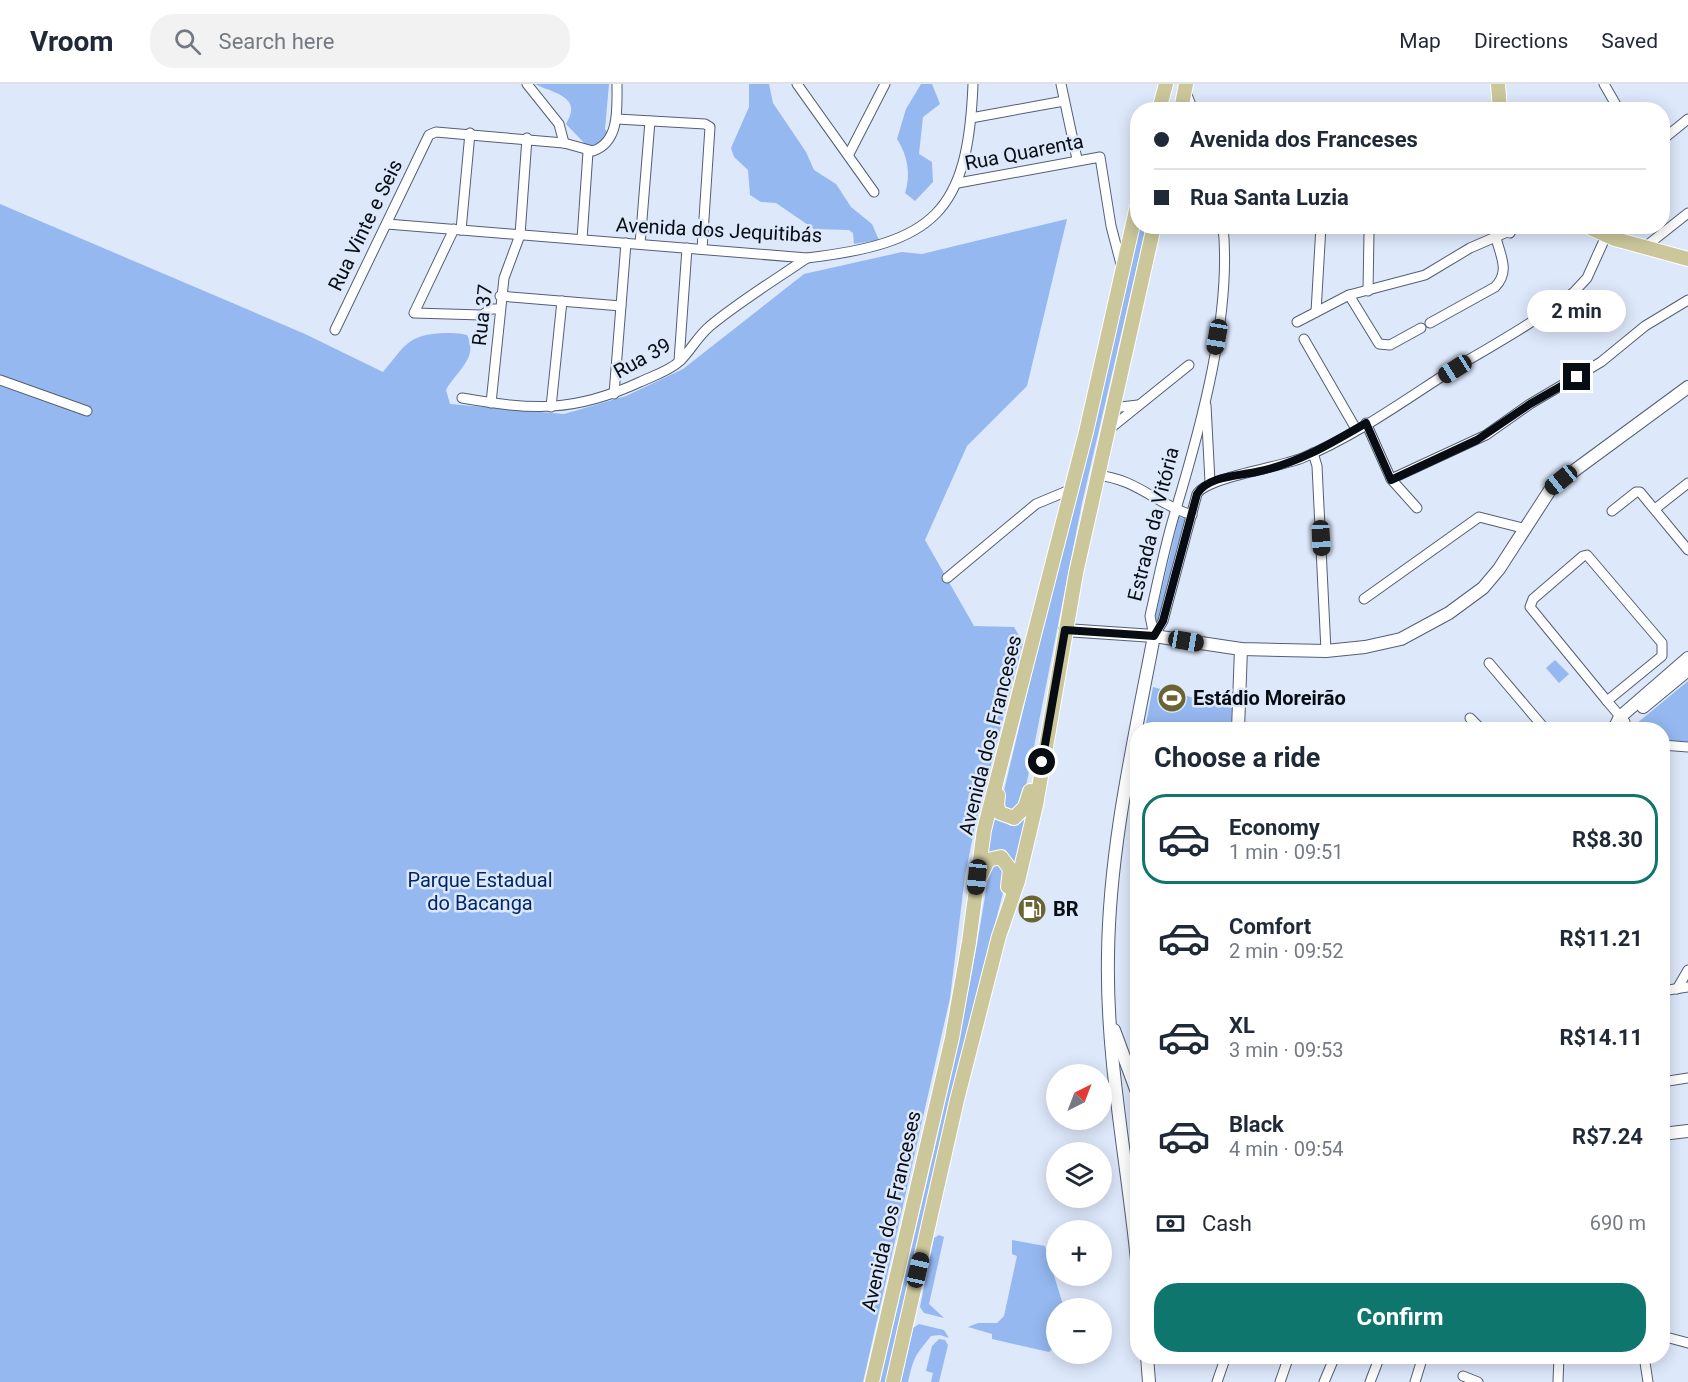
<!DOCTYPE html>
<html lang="en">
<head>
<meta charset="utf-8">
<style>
	body { margin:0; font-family:Roboto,sans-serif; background:#f2f2f3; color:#1f2937; height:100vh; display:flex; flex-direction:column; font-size:22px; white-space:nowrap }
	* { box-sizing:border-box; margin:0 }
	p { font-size:20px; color:#747a83 }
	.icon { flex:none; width:33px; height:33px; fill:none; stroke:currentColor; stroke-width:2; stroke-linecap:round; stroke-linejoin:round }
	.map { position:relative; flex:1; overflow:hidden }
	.sheet { position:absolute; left:1130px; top:638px; width:540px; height:642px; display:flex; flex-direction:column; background:#fff; border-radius:24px; box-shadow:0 3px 15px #0003 }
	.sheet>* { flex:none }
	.top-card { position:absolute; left:1130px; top:18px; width:540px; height:132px; border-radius:24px; box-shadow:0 3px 15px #0003; display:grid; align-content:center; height:132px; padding:0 24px; background:#fff }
	.needle { width:39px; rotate:42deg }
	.fabs { position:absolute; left:1046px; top:980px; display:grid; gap:12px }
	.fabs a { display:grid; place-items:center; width:66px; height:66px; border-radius:50%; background:#fff; box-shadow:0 3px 15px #0003; font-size:30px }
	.end { position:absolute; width:27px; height:27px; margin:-14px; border:8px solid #080d14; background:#fff; box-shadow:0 0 0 3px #fff }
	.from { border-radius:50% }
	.bubble { position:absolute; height:42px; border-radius:21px; background:#fff; box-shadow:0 3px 15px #0003; font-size:20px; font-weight:700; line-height:42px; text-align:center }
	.car { position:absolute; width:18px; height:36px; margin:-18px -9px; border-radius:8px; box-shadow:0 0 4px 2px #0007; background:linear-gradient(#222 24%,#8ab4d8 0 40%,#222 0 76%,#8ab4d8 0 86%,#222 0) }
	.top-card b { display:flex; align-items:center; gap:21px; height:57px; font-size:22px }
	.top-card b+b { border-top:2px solid #e0e1e3 }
	.top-card i { width:15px; height:15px; background:#1f2937 }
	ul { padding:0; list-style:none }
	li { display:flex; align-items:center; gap:18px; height:90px; margin:0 12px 9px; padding:0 12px; border:3px solid transparent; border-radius:24px }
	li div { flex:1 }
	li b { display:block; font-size:22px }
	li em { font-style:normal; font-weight:700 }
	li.current { border-color:#0f766e }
	li>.icon { width:54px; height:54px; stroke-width:1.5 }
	h2 { padding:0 24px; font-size:27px; line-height:72px }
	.pay { display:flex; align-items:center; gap:15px; height:66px; padding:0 24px; font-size:22px }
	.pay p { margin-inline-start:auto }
	.cta { display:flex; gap:12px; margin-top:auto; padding:12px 24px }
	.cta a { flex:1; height:69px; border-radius:24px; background:#0f766e; color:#fff; font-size:24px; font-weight:700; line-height:69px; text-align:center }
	header { display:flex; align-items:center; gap:36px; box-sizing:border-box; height:84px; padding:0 30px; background:#fff; border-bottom:2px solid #e0e1e3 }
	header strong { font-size:28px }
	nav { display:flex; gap:33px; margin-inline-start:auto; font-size:21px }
	.search { width:420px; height:54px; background:#f2f2f3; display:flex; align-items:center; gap:15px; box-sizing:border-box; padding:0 21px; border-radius:24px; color:#747a83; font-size:22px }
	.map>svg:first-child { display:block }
	.green { fill:#95b8f0 }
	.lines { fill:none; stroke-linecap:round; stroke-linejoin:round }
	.street-casing { stroke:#535f73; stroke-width:11 }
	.secondary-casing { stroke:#535f73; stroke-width:14 }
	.primary-casing { stroke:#fff; stroke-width:16 }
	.street { stroke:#fff; stroke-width:9 }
	.secondary { stroke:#fff; stroke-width:12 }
	.primary { stroke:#cbc79b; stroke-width:14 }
	.route { stroke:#080d14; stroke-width:8 }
	.labels { text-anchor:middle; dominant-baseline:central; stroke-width:5; stroke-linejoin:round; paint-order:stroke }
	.street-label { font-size:20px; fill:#080d14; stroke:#dde8fb }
	.poi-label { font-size:20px; font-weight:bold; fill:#080d14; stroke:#dde8fb; text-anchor:start }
	.park-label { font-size:20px; fill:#002769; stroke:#dde8fb }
</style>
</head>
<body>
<header>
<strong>Vroom</strong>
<div class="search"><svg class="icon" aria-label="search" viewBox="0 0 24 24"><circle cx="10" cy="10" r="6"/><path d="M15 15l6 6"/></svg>Search here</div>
<nav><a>Map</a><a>Directions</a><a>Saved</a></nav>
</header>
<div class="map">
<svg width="1688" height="1298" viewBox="0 0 1688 1298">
	<rect width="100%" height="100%" fill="#dde8fb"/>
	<g class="green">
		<path d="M535 0H609L605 45 608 49C604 59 598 62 587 62L566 40C584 12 552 9 535 0Z"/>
		<path d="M749 0H769L773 19 806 68 814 86 836 100 851 123 872 140 879 156 854 160 853 149 849 146 814 145 776 119 761 118 750 111 748 86 734 73 731 64 749 23Z"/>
		<path d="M921 0H932L940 20 923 33 919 70 932 78 933 98 915 117 905 109C911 91 908 72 897 55L906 25Z"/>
		<path d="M0 120 305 250 383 288C405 262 407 251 443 249 452 249 459 249 467 251 479 274 456 287 446 306L450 320 564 330 626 312 683 285 804 190 902 168 922 170 1067 135 1027 302 967 362 925 456 974 542 1014 543 1023 559 975 742 965 792 950 914 863 1298H0Z"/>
		<path d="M1139 143H1146L1082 419 1029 688 1022 719 1016 727 1008 728 1002 721 1003 711 1043 543 1073 429Z"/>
		<path d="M1179 433 1187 435 1159 543 1153 542Z"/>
		<path d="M1555 576 1569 590 1559 599 1546 584Z"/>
		<path d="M1688 597V658L1662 656V645H1630Z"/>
		<path d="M1153 603 1232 624 1231 645H1145Z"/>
		<path d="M992 731 1011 742 1028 731 1017 785C1009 767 1000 764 983 773Z"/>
		<path d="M999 779 1007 793 966 953 887 1298H880C919 1128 964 958 989 786L991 782Z"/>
		<path d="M939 1151 944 1153 929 1220 944 1234 924 1229 920 1223 934 1154Z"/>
		<path d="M1012 1156 1045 1162 1064 1224H1056V1262L1049 1268 992 1255V1250L968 1243 978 1239H997L1004 1232 1017 1172 1012 1170Z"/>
		<path d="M919 1240 944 1246 949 1254 940 1251 931 1252C915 1272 914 1272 908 1298H901L913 1244Z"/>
		<path d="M939 1255 945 1256 948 1261 939 1298H931L933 1289 926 1287 932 1262Z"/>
	</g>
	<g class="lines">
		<g class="street-casing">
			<g id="street">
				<path d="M527 0 559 40 564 59"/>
				<path d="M797 0 874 108"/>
				<path d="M1061 0 1077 75"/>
				<path d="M1604 0 1619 26"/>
				<path d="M1185 6 1193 26"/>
				<path d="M971 34 1064 17"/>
				<path d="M617 35 705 40 710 43 702 165"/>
				<path d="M1662 56 1688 35"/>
				<path d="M849 70 885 0"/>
				<path d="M958 99 1100 73 1111 142 1122 184"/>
				<path d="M387 140 807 174C934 159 968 129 973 0"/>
				<path d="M1478 142 1510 149"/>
				<path d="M454 145 414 229 482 231 491 225H499"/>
				<path d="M461 146 470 49"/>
				<path d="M582 155 588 68"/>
				<path d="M640 160 650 37"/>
				<path d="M1645 163 1688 129"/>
				<path d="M1368 207 1369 149 1373 142"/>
				<path d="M1349 211 1379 260 1390 261 1421 244"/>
				<path d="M500 212 621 222"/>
				<path d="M1316 228 1321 142"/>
				<path d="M1297 238 1349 211 1425 191 1470 164 1521 142"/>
				<path d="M1430 239 1495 203C1510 188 1501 173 1496 154"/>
				<path d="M335 246 429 51 436 48 564 59 593 67C620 58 617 24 617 0"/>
				<path d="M1304 255 1356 345"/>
				<path d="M679 277 687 164"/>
				<path d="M0 296 87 327"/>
				<path d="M614 310 626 159"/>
				<path d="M462 314C532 326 573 329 640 298 653 292 669 287 680 277 691 266 698 252 710 242 740 217 775 196 807 174"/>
				<path d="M491 319 504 194 520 151 527 54"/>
				<path d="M1206 321 1210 398"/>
				<path d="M551 323 562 217"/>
				<path d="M1112 324 1138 321"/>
				<path d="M1366 339 1391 395 1417 424"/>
				<path d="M1107 347 1189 281"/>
				<path d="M1313 369 1317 382 1326 567"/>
				<path d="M1096 391C1138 395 1155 420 1192 431"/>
				<path d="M1391 395 1486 351 1530 320 1601 278 1645 242 1688 216"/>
				<path d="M1655 425 1688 399"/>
				<path d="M1612 427 1636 408H1640L1688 466"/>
				<path d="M1587 471 1662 559V572L1607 617 1530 523 1533 515 1583 472Z"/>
				<path d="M947 494 1036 420 1072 405"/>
				<path d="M1364 515 1479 433 1526 445"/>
				<path d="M1154 552 1163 537 1197 410C1207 393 1278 384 1302 374 1356 352 1406 315 1455 284 1495 260 1537 237 1574 208L1587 194 1606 152"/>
				<path d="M1154 552 1150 532C1158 497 1165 460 1176 425 1201 342 1232 230 1223 142"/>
				<path d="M1489 579 1545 645"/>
				<path d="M1607 617 1625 638"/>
				<path d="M1470 634 1481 645"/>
				<path d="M1662 661 1688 663"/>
				<path d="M1662 739 1664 767 1662 776"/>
				<path d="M1677 905 1688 886"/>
				<path d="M1662 907 1688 903"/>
				<path d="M1662 998 1688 994"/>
				<path d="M1662 1252 1688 1259"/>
				<path d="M1644 1272 1648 1298"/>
				<path d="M1463 1292 1478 1298"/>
				<path d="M1217 1298 1226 1272"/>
				<path d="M1280 1298 1289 1272"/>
				<path d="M1324 1298 1335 1272"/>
				<path d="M1370 1298 1380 1272"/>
				<path d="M1415 1298 1423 1272"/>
				<path d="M1558 1298 1559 1272"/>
			</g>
		</g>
		<g class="secondary-casing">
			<g id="secondary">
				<path d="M1065 546 1154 552 1241 565 1326 567 1365 563 1401 555 1449 529 1483 504 1499 485 1552 403 1688 303"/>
				<path d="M1643 623 1688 586"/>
				<path d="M1238 645 1241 565"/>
				<path d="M1614 645 1620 633 1688 574"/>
				<path d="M1114 946 1137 1008"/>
				<path d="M1662 1050 1688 1047"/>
				<path d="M1137 1176C1127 1075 1106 975 1108 872 1109 765 1134 657 1154 552"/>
				<path d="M1147 1272 1149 1298"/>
			</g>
		</g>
		<g class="primary-casing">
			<g id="primary">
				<path d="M1498 0 1500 26"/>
				<path d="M1159 26 1166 0"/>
				<path d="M1181 26 1186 0"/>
				<path d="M1586 142 1615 155 1688 175"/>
				<path d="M998 711 997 722 1000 729 1014 734 1025 723 1030 707"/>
				<path d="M981 791 988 776 1001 773 1010 785 1008 803"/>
				<path d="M872 1298 952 954 969 858 984 746 1086 348 1137 122"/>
				<path d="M893 1298 957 1016 999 852 1018 797 1036 721 1076 489 1154 142"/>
			</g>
		</g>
		<use href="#street" class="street"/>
		<use href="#secondary" class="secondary"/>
		<use href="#primary" class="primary"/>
	</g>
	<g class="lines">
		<path class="route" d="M1042 678 1065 546 1154 552 1163 537 1197 410C1208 392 1237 392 1256 388 1297 380 1330 360 1366 339L1391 396 1477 356 1530 320 1577 293"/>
	</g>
	<defs>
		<g id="stadium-disc" transform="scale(1.5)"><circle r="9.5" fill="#696431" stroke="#dde8fb"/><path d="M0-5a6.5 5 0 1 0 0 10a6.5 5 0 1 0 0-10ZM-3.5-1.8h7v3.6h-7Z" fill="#fff"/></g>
		<g id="fuel-disc" transform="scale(1.5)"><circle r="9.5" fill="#696431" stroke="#dde8fb"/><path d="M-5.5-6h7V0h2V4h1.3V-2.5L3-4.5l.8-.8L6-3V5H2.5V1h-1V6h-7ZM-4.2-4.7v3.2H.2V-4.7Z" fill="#fff"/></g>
	</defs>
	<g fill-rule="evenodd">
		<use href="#stadium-disc" x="1172" y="614"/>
		<use href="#fuel-disc" x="1032" y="825"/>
	</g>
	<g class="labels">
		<g class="street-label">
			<text transform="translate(1024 68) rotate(-11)">Rua Quarenta</text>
			<text transform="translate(365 141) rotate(-64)">Rua Vinte e Seis</text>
			<text transform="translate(719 146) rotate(3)">Avenida dos Jequitibás</text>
			<text transform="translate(482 231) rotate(-84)">Rua 37</text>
			<text transform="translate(642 274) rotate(-29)">Rua 39</text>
			<text transform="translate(1153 440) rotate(-76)">Estrada da Vitória</text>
			<text transform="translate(990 651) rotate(-76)">Avenida dos Franceses</text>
			<text transform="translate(891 1127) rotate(-77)">Avenida dos Franceses</text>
		</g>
		<g class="poi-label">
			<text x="1193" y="614">Estádio Moreirão</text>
			<text x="1053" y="825">BR</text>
		</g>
		<g class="park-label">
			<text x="480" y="796">Parque Estadual<tspan x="480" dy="23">do Bacanga</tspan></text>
		</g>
	</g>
</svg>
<div class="fabs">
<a><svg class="needle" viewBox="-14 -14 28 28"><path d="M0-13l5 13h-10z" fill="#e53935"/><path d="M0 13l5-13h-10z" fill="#747a83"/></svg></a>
<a><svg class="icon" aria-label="layers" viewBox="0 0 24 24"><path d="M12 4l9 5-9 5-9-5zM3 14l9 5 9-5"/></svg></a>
<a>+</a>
<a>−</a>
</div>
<i class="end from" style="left:1042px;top:678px"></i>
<i class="end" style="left:1577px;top:293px"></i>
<div class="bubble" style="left:1527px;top:206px;width:99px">2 min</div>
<i class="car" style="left:1217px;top:253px;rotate:190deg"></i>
<i class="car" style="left:1455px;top:285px;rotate:238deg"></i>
<i class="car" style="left:1561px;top:396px;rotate:231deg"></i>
<i class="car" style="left:1321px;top:454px;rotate:177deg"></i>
<i class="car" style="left:1186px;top:557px;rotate:100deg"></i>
<i class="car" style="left:977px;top:793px;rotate:186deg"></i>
<i class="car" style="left:918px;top:1186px;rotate:13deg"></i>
<div class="top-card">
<b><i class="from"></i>Avenida dos Franceses</b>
<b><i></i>Rua Santa Luzia</b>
</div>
<section class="sheet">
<h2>Choose a ride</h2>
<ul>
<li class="current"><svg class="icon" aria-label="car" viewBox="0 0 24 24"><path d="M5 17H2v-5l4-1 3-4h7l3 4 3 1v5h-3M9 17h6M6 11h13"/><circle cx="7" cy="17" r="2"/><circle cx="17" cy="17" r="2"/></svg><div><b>Economy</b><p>1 min · 09:51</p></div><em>R$8.30</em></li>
<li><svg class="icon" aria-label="car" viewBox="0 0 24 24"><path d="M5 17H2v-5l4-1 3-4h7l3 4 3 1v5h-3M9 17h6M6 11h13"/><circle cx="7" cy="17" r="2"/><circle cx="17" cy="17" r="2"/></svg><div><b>Comfort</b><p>2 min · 09:52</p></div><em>R$11.21</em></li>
<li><svg class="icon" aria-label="car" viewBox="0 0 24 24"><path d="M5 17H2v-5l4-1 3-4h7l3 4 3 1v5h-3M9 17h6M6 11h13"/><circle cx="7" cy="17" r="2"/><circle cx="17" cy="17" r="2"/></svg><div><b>XL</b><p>3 min · 09:53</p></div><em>R$14.11</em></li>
<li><svg class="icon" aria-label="car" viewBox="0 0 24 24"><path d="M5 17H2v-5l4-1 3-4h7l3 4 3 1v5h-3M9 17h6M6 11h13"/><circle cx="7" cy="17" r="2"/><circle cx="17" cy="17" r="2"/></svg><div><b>Black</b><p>4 min · 09:54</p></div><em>R$7.24</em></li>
</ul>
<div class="pay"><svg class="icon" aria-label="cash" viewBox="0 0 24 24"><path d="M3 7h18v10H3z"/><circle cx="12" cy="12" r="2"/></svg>Cash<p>690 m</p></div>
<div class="cta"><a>Confirm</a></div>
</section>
</div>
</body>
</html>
